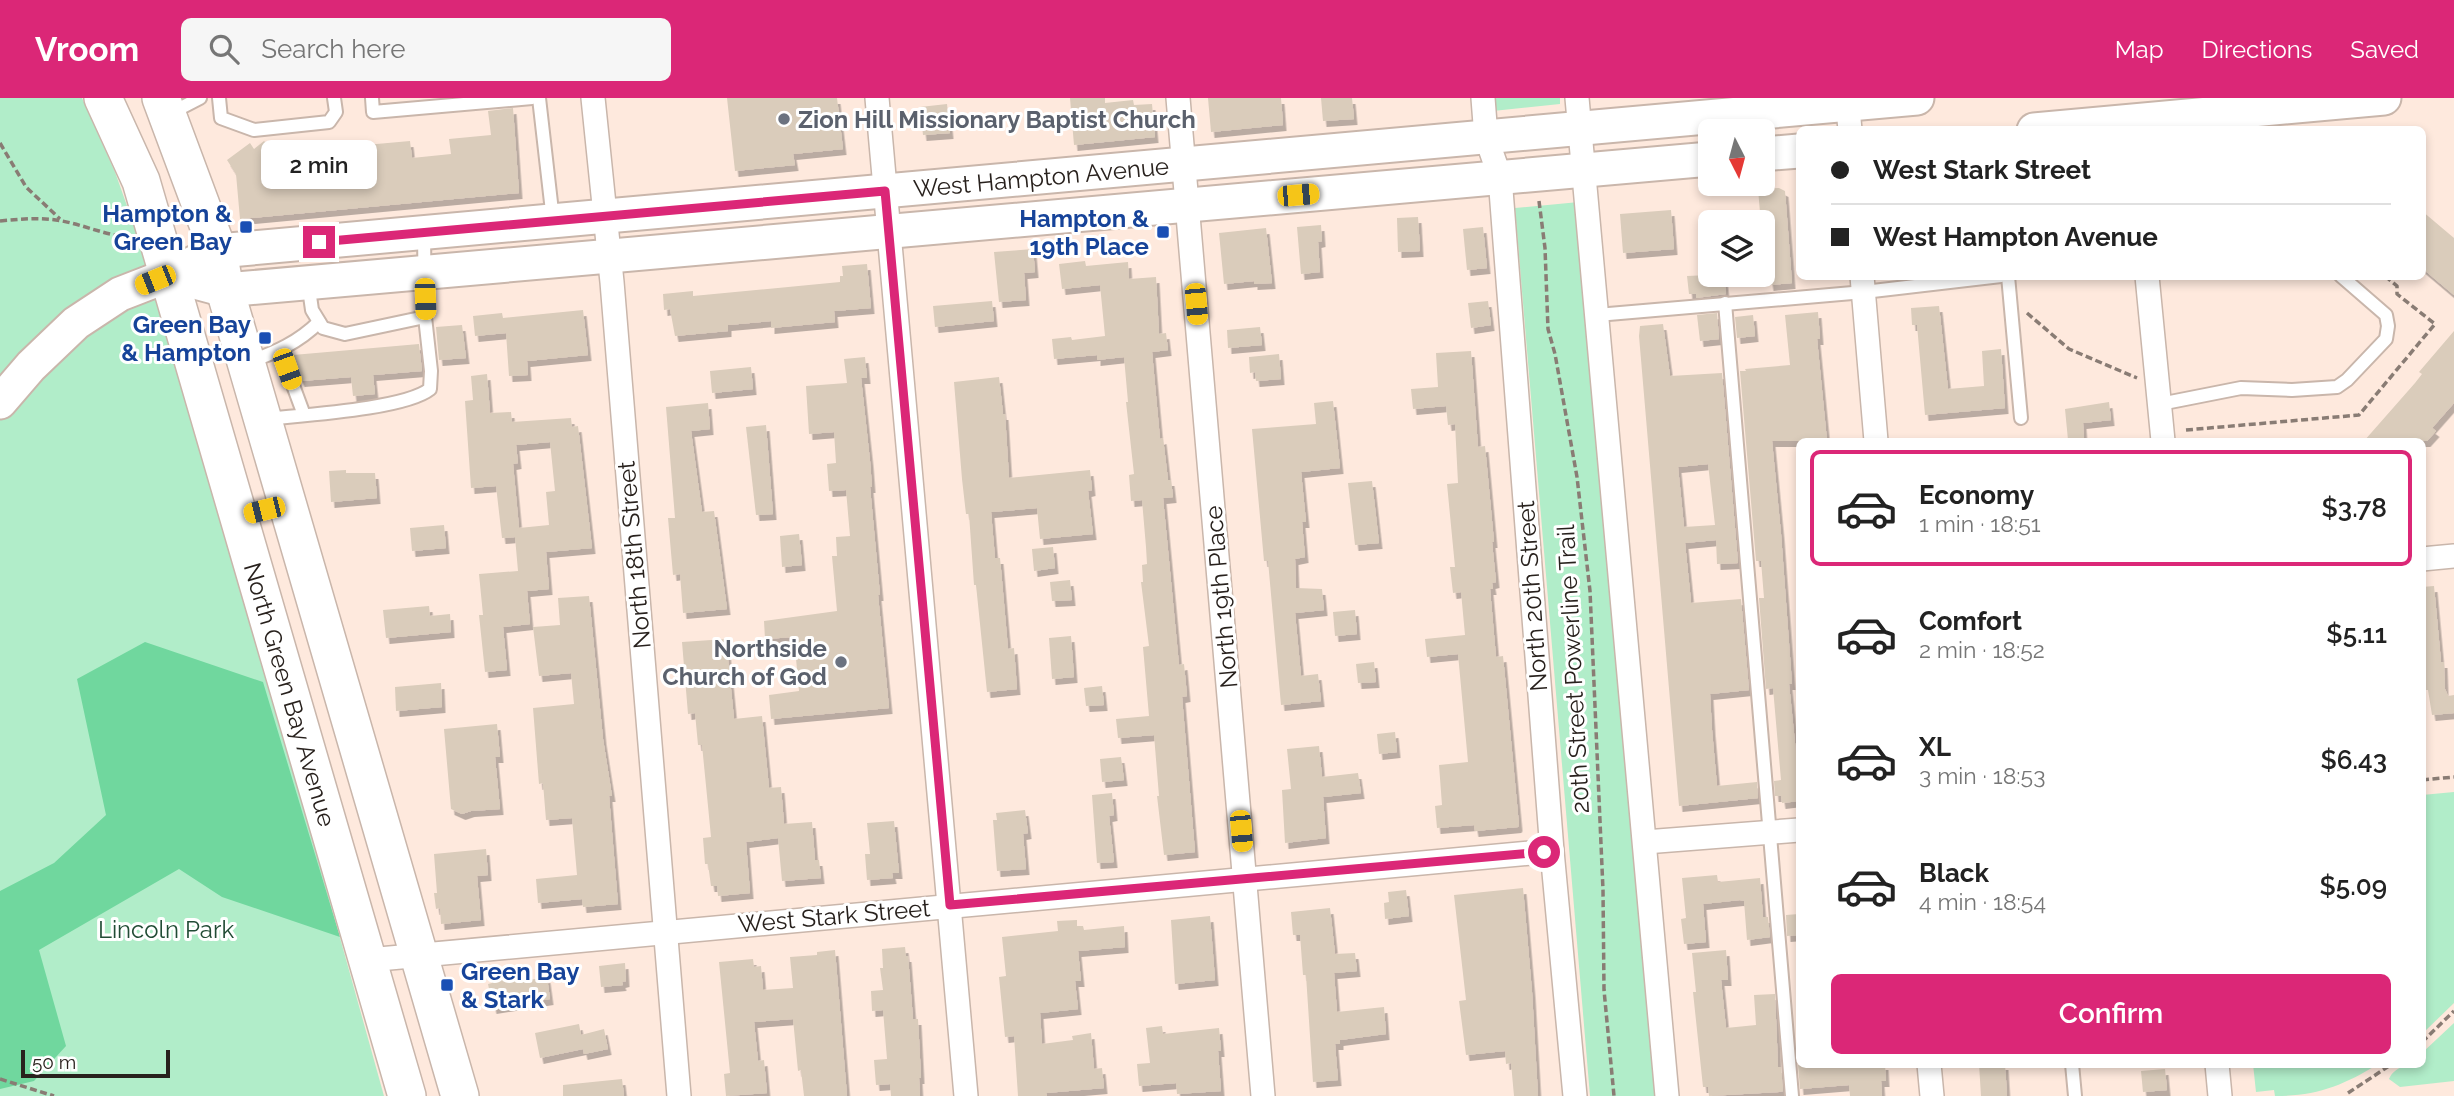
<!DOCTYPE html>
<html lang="en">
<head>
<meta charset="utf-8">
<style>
	body { margin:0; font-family:Raleway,sans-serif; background:#f6f6f6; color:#222; height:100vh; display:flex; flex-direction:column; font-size:26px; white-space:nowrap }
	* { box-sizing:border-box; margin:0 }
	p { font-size:23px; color:#767676 }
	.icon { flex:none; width:38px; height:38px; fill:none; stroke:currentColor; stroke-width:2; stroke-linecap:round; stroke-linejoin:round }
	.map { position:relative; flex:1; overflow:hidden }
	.sheet { position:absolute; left:1796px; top:340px; width:630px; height:630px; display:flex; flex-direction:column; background:#fff; border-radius:10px; box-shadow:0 4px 10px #0003 }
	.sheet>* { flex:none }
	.top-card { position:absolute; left:1796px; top:28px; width:630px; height:154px; border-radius:10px; box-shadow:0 4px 10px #0003; display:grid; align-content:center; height:154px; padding:0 35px; background:#fff }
	.needle { width:46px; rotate:174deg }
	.fabs { position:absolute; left:1698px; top:21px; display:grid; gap:14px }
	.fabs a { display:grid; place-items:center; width:77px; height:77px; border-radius:10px; background:#fff; box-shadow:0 4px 10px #0003; font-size:35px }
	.scale { position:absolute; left:21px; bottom:18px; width:149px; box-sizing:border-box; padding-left:7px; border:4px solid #28211d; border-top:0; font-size:19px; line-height:24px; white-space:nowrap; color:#28211d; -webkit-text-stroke:5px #fff; paint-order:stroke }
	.end { position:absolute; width:32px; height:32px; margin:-16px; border:9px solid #db2777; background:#fff; box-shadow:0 0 0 4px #fff }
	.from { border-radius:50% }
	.bubble { position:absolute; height:49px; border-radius:10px; background:#fff; box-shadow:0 4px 10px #0003; font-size:23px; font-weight:600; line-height:49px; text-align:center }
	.car { position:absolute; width:21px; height:42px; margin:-21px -10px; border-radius:9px; box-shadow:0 0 5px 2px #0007; background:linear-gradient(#f5c518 24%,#345 0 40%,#f5c518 0 76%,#345 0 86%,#f5c518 0) }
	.top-card b { display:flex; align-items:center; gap:24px; height:66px; font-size:26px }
	.top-card b+b { border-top:2px solid #e0e0e0 }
	.top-card i { width:18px; height:18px; background:#222 }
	ul { padding:12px 0 0; list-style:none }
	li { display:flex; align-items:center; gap:21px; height:116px; margin:0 14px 10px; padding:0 21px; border:4px solid transparent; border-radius:10px }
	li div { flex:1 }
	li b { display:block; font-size:26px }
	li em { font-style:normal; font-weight:600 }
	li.selected { border-color:#db2777 }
	li>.icon { width:63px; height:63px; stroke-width:1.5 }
	.button { display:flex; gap:14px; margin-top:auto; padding:14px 35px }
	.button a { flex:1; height:80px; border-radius:10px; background:#db2777; color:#fff; font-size:28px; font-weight:600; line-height:80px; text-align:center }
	header { display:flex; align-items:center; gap:42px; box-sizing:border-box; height:98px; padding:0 35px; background:#db2777; color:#fff }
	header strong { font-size:33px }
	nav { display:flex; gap:38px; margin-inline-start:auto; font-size:24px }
	.search { width:490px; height:63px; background:#f6f6f6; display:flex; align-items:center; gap:18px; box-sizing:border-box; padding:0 24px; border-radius:10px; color:#767676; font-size:26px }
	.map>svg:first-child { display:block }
	.green { fill:#b1edc9 }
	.forest { fill:#70d79e }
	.building { fill:#daccbb; fill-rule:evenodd; filter:url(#shadow) }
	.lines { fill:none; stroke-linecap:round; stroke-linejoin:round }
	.lane-casing { stroke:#c9b6ab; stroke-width:16 }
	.street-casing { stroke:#c9b6ab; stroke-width:26 }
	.secondary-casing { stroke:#c9b6ab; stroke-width:37 }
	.primary-casing { stroke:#c9b6ab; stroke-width:40 }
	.path { stroke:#897c74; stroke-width:3.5; stroke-dasharray:7 3.5; stroke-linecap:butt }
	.lane { stroke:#fff; stroke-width:12 }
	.street { stroke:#fff; stroke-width:23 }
	.secondary { stroke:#fff; stroke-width:33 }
	.primary { stroke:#fff; stroke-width:37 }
	.route { stroke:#db2777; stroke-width:9 }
	.worship-dot { fill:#6b7280; stroke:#fff; stroke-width:2.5 }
	.transit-dot { fill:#1a4fb4; stroke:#fff; stroke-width:2.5 }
	.labels { text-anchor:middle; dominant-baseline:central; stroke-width:6; stroke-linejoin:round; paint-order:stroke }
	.worship-label { font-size:24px; font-weight:bold; fill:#5b616d; stroke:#fff; text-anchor:start }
	.street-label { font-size:24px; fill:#28211d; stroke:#fff }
	.transit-label { font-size:24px; font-weight:bold; fill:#164399; stroke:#fff; text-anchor:end }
	.park-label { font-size:24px; fill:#214c35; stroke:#fff }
</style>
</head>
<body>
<header>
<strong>Vroom</strong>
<div class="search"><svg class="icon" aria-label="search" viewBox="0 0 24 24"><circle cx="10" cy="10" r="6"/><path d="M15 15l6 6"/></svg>Search here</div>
<nav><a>Map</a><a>Directions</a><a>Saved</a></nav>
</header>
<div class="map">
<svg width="2454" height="998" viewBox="0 0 2454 998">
	<defs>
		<filter id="shadow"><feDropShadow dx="3.5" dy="6" stdDeviation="0" flood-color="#0004"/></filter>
	</defs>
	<rect width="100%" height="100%" fill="#fee9dd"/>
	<g class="green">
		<path d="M0 0H82L115 74 171 232 384 998H0Z"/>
		<path d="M1492 0H1560V6L1493 13Z"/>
		<path d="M1579 104 1655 998H1590L1515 110Z"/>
		<path d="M2454 694V905L2422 936V697Z"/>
		<path d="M2454 925V983L2400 989 2389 981C2395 968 2409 966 2422 966V955Z"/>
		<path d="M2253 966H2378C2343 988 2316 998 2275 998L2274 992 2256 994Z"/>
	</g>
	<path class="forest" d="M145 544 263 584 340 839 222 799 179 771 39 852 66 948 34 983 0 991V793L54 765 106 717 77 581Z"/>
	<g class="building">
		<path d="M727 0H837L843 51 793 56 795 67 735 73Z"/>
		<path d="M1070 0H1105V5L1133 2 1134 7 1152 6 1155 39 1074 47Z"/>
		<path d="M1208 0H1281L1283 27 1211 34Z"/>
		<path d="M1321 0H1352L1354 21 1323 23Z"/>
		<path d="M947 6 950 35 923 37 920 9Z"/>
		<path d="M513 10 519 95 240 121 236 76 227 62 250 45 254 51 264 43 276 55 410 43 412 60 451 56 449 41 491 37 488 13Z"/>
		<path d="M1779 90 1785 93 1792 185 1770 187 1768 173H1765L1758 91Z"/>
		<path d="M1671 112 1674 151 1623 155 1620 116Z"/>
		<path d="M2422 113 2454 140V197L2422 170Z"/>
		<path d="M1418 119 1420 153 1398 154 1397 120Z"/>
		<path d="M1321 127 1322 143 1318 144 1320 174 1301 176 1297 129Z"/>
		<path d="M1483 129 1487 170 1467 172 1463 131Z"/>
		<path d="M1266 130 1272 185 1254 186V183L1224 186 1219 135Z"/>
		<path d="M1033 151 1035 174 1024 175 1026 202 999 204 994 154Z"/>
		<path d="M1085 163 1086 168 1128 164 1129 181 1156 179 1159 236 1166 235 1168 252 1152 254 1160 341 1163 340 1168 382H1171L1173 399 1163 400 1179 567 1184 566 1187 598 1182 599 1195 754 1164 757 1157 698H1159L1154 637 1118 640 1116 621 1149 618 1143 549 1149 548 1141 484H1143L1142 467 1147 466 1146 449 1142 402 1131 403 1129 377 1134 376 1126 304H1128L1124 259 1097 262V257L1054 261 1052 241 1071 239 1072 242 1105 238 1100 187 1062 191 1059 166Z"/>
		<path d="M867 166 871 210 834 213 835 224 771 230V223L728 227V233L675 238 670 211 664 212 663 196 693 193V198L840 184V178H843L842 168Z"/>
		<path d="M1710 177H1724L1726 196 1696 200V196H1689L1687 178Z"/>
		<path d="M992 203 994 223 935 229 933 208Z"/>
		<path d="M1488 203 1491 227 1471 230 1468 205Z"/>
		<path d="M1939 208 1948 291 1984 288 1982 253 2001 251 2005 310 1925 317 1917 227H1912L1911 210Z"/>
		<path d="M583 212 588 257 527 263 528 277 509 278 506 235 475 238 473 218 502 215 503 220Z"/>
		<path d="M1818 214 1820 241H1817L1827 343H1772L1781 436 1792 586H1789L1799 684V703L1782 705 1781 698H1775L1774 683 1781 682 1773 590 1766 591 1759 500H1764L1761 463H1756L1740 273H1746L1745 271 1790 267 1785 217Z"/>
		<path d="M1717 215 1719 241 1700 243 1697 217Z"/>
		<path d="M1753 217 1755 238 1737 240 1735 219Z"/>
		<path d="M1663 226 1670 278 1722 275 1738 465 1717 466 1716 442 1685 445 1690 494 1691 505 1741 501 1749 592 1710 596 1712 632 1717 688 1757 684 1758 700 1679 708 1639 238 1640 228ZM1708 366 1715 427 1684 429 1678 369Z"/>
		<path d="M462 227 466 260 439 262 436 229Z"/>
		<path d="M1260 229 1262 247 1228 250 1227 232Z"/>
		<path d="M2454 233V305L2432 330 2436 333 2427 343H2364L2415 285 2422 276 2419 274Z"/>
		<path d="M419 246 422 273 373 277 375 296 353 298 351 279 301 283 293 263V257Z"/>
		<path d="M1471 253 1478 349 1485 348 1494 444H1492L1496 484 1492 485 1493 491H1490L1496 559 1503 558 1519 727 1518 729 1475 733 1474 727 1437 730 1435 708 1442 707 1439 667 1468 664 1458 556 1427 559 1425 541 1465 537 1461 494 1453 495 1450 469H1455L1447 386 1458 385 1455 326 1448 327 1446 308 1413 311 1411 291 1438 289 1436 255Z"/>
		<path d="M1279 256 1281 281 1256 283 1255 274 1250 275 1249 259Z"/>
		<path d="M865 259 867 280H861L870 363 872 389H870L880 497H878L889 610 771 621 769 597 799 593 794 539 765 541 764 523 837 513 832 458H837L836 439 850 438 846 392 829 393 827 366 836 365 834 334 809 336 806 288 847 285 844 261Z"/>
		<path d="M751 269 753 291 712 295 710 273Z"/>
		<path d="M487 276 490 315 511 314 512 324 571 320 572 329 578 328 592 450 546 454 549 491 527 493 530 526 503 529 507 572 485 574 479 517H483L479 476 518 473 515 439 502 440 496 388 471 390 465 303 473 302 471 278ZM550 344 555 393 546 394 549 427 519 430 513 366 518 365 516 347Z"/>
		<path d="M999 279 1003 316H1005L1009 380 1090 372 1092 392 1088 393 1093 436 1040 441 1037 410 991 414 995 460H1000L1008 551 1014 550 1017 591 987 594 976 487H974L969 416H966L962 381 954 284Z"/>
		<path d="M1333 303 1340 370 1301 374 1306 424H1302L1305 459 1295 461 1296 490 1322 491 1324 512 1295 515 1301 578 1318 576 1321 603 1281 607 1268 463H1264L1252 331 1316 326 1314 305Z"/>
		<path d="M2109 304 2111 322 2083 325 2084 341 2068 342 2065 311Z"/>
		<path d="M708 305 710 331 691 333 702 414 714 413 727 511 683 515 680 476 673 477 668 420H675L666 309Z"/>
		<path d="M766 327 773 416 756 417 746 329Z"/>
		<path d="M346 372V375H375L377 400 331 404 329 373Z"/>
		<path d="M1372 383 1379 445 1355 447 1348 385Z"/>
		<path d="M444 427 446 450 412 453 410 430Z"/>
		<path d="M799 436 802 467 782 469 780 438Z"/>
		<path d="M1053 449 1055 470 1034 473 1032 451Z"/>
		<path d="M1070 482 1072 502 1052 503 1050 484Z"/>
		<path d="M2434 488 2441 564H2444L2445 591 2448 598 2454 597V615L2432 617 2428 592H2426L2425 573H2422V489Z"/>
		<path d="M589 498 603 641 612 698H609L618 806 583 809 582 801 538 805 536 781 577 777 572 720 546 722 543 685 539 686 533 610 574 606 571 575 539 578 533 529 560 527 558 500Z"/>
		<path d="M429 508 430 518 450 516 451 534 386 540 383 512Z"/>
		<path d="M1355 512 1357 536 1335 538 1333 514Z"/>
		<path d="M1071 538 1074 579 1052 581 1049 540Z"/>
		<path d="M726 541 734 621 762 618 769 690 781 689 784 726 812 724 815 762H819L821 780 782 783 778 740 746 744 750 795 718 798 717 788H711L708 766H705L703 740 711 739 708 708 702 647H698L695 615 688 616 682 544Z"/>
		<path d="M1374 564 1376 584 1358 585 1356 566Z"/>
		<path d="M441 585 442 609 396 613 395 589Z"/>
		<path d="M1102 588 1104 607 1086 608 1084 590Z"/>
		<path d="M497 626 500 659H495L500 711 471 713 462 716 451 711 444 631Z"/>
		<path d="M1395 634 1397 654 1379 656 1377 636Z"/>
		<path d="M1319 648 1322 679 1358 675 1361 695 1323 699 1326 740 1285 745 1282 692 1291 691 1287 651Z"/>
		<path d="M1121 659 1124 682 1102 684 1100 661Z"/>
		<path d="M1112 695 1114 717 1109 718 1114 764 1097 765 1092 697Z"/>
		<path d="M1025 712 1028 735 1023 736 1026 771 997 773 993 722H997L996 715Z"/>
		<path d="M894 723 899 775H892L893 780 867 782 865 756H870L867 725Z"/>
		<path d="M486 751 488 777 477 778 481 822 441 826 440 810 436 811 434 795H437L434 756Z"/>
		<path d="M1717 777 1718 784 1760 780 1763 819H1768L1770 839 1747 842 1744 803 1740 802 1703 806 1706 844 1684 846 1681 821 1686 820 1682 780Z"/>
		<path d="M1523 790 1532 894 1538 998H1514L1511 965 1506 966 1505 953 1466 957 1459 903 1466 902 1454 797Z"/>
		<path d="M1406 792 1409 818 1385 821 1384 805 1389 804 1388 794Z"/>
		<path d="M1330 810 1335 856 1355 855 1357 873 1334 875 1337 914 1384 909 1386 936 1340 942V946H1335L1338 982 1313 984 1306 877H1303L1300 837H1293L1291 814Z"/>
		<path d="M1799 816V837L1787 838 1786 817Z"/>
		<path d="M1210 818 1215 882 1175 886 1171 822Z"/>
		<path d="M1077 822V828H1083L1084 832 1124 828 1125 849 1078 853 1081 883H1075L1078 911 1040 915 1042 946 1073 942 1072 938 1091 935 1094 971 1102 970 1104 990 1046 995 1047 998H1018L1014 938 1005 939 999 879 1006 878 1002 839 1058 833 1057 823Z"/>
		<path d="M905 849 906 858H908L913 921H918L921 980H919L920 998H891L890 986 876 987 874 962 887 961 883 912 872 913 871 893 883 892 880 870H883L882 851Z"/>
		<path d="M835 852 847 998H804L801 972 798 973 793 921 754 924 758 963 764 962 767 995 726 998 724 976 730 975 719 864 753 861 754 869 761 868 763 892 793 890 790 859 817 857V854Z"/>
		<path d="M1726 852 1728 882H1721L1726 930 1756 927 1754 897 1775 896 1778 969H1781L1783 993 1779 994 1709 998 1708 989H1703L1693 894H1696L1692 855Z"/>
		<path d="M625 865 626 883 622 884 623 887 601 889 599 868Z"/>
		<path d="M520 871 522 883 547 879 550 901 493 910 488 886 492 885 491 876Z"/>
		<path d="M579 926 581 937 604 931 608 951 584 956 583 951 540 960 535 935Z"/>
		<path d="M1162 928 1163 936 1219 930 1221 953H1218L1221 993 1177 996 1176 985 1139 988 1137 966 1150 965 1146 930Z"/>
		<path d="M1810 966H1885L1886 983H1881L1882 998H1850L1849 987 1800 991 1798 967Z"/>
		<path d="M1979 966H2005L2007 998H1981Z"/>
		<path d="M2165 971 2167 992 2143 994 2141 973Z"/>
		<path d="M622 981 624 998H563V987Z"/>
	</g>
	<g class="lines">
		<g class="lane-casing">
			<g id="lane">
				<path d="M219 0 221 20 254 32 329 24 336 14 334 0"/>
				<path d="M372 0 373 14 532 0"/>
				<path d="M539 0 553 122"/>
				<path d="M171 15 200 0"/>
				<path d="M2008 178 2021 320"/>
				<path d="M308 184 312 212 323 230 345 236 425 219"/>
				<path d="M1725 205 1792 998"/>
				<path d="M1597 217 1864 194 2001 178"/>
				<path d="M280 252 304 317"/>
				<path d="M248 264C275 255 299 244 319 224"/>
				<path d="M2160 306 2241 290 2292 292 2337 289 2347 282 2386 241 2388 228 2386 217 2341 178"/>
				<path d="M267 321C303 317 405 311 430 291L431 273 425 219 424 135"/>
				<path d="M240 418 284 407"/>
				<path d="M2072 966 2075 998"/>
			</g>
		</g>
		<g class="street-casing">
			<g id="street">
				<path d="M593 0 612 184 679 998"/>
				<path d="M877 0 966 998"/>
				<path d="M1178 0 1263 998"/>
				<path d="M1483 0 1486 39 1500 79 1552 753 1575 998"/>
				<path d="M1577 0 1667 998"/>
				<path d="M1847 0 1850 32"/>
				<path d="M1862 178 1876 343"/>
				<path d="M2147 178 2163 343"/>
				<path d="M2422 461 2454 458"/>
				<path d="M1645 744 1799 732"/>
				<path d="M368 862 1552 753"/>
				<path d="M1929 966 1932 998"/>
				<path d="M2217 966 2220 998"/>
			</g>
		</g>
		<g class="secondary-casing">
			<g id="secondary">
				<path d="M2034 32 2384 0"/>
				<path d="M1762 56 1799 53"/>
				<path d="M199 185 225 192 1710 61"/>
				<path id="s1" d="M0 304 31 268 76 225 120 196 169 177 218 153 1917 0"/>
			</g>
		</g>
		<g class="primary-casing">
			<g id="primary">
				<path id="s2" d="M103 0 141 83 407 998"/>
				<path d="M161 0 218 153 225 192 460 998"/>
			</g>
		</g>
		<g class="path">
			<path d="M0 45 26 89 60 121"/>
			<path d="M1539 103 1545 150 1548 231 1555 256 1577 379 1590 493 1603 792 1604 892 1614 998"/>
			<path d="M0 123C21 121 41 119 62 123 84 127 105 137 128 139"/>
			<path d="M2027 215 2069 251 2137 280"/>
			<path d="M2186 332 2359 317 2435 226 2397 196V188L2385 178"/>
			<path d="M2422 682 2454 679"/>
			<path d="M2422 944 2454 913"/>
			<path d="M0 981 54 998"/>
			<path d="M2348 995 2392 966"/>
		</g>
		<use href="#lane" class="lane"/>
		<use href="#street" class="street"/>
		<use href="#secondary" class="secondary"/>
		<use href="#primary" class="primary"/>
	</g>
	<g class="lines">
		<path class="route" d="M319 144 885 93 950 807 1544 754"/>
	</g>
	<g class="worship-dot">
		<circle cx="784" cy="21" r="7"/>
		<circle cx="841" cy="564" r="7"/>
	</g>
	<g class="transit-dot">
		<rect x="239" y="122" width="14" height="14" rx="3.5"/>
		<rect x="1156" y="127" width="14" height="14" rx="3.5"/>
		<rect x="258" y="233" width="14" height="14" rx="3.5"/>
		<rect x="440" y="880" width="14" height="14" rx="3.5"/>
	</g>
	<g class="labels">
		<g class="worship-label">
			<text x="798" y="21">Zion Hill Missionary Baptist Church</text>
			<text x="827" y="550" text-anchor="end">Northside<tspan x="827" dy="28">Church of God</tspan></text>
		</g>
		<g class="street-label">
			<text stroke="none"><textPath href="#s1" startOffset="1096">West Hampton Avenue</textPath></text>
			<text transform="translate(634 457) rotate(-95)">North 18th Street</text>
			<text transform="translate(1532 498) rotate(-94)">North 20th Street</text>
			<text transform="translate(1221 499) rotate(-95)">North 19th Place</text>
			<text transform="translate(1573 571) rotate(-93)">20th Street Powerline Trail</text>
			<text stroke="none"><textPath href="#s2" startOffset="626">North Green Bay Avenue</textPath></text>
			<text transform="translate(834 818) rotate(-5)">West Stark Street</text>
		</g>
		<g class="transit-label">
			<text x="232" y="115">Hampton &amp;<tspan x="232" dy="28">Green Bay</tspan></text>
			<text x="1149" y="120">Hampton &amp;<tspan x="1149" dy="28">19th Place</tspan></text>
			<text x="251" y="226">Green Bay<tspan x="251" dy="28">&amp; Hampton</tspan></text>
			<text x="461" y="873" text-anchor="start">Green Bay<tspan x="461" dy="28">&amp; Stark</tspan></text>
		</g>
		<g class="park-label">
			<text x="166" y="831">Lincoln Park</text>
		</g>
	</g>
</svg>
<div class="fabs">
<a><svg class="needle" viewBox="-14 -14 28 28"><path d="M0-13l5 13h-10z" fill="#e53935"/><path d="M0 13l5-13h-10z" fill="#767676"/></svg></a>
<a><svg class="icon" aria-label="layers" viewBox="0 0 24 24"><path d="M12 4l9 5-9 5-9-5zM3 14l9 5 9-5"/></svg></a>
</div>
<div class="scale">50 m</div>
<i class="end from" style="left:1544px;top:754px"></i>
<i class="end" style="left:319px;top:144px"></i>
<div class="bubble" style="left:261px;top:42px;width:116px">2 min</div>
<i class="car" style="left:1298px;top:97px;rotate:85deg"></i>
<i class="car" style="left:155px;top:182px;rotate:248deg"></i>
<i class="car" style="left:425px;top:201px;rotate:178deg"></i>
<i class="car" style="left:1196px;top:206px;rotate:175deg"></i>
<i class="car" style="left:287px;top:271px;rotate:160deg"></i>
<i class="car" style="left:264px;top:412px;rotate:256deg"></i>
<i class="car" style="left:1241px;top:733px;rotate:175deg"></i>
<div class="top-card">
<b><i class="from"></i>West Stark Street</b>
<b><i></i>West Hampton Avenue</b>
</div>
<section class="sheet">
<ul>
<li class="selected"><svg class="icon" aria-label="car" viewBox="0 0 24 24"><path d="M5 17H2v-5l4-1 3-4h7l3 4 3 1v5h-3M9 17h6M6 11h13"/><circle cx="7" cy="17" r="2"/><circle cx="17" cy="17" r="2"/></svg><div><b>Economy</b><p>1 min · 18:51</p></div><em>$3.78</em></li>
<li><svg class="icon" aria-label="car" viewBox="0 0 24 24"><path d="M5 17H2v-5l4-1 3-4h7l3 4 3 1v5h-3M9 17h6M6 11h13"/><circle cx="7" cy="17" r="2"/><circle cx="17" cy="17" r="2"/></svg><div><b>Comfort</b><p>2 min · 18:52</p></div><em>$5.11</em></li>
<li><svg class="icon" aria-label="car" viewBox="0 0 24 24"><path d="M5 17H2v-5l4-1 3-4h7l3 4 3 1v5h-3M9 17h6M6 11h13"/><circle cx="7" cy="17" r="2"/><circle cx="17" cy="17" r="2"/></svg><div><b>XL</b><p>3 min · 18:53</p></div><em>$6.43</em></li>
<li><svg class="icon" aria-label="car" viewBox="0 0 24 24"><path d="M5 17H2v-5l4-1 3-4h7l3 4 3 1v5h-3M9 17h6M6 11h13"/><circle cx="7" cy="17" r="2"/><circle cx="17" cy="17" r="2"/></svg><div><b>Black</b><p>4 min · 18:54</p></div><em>$5.09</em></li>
</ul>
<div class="button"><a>Confirm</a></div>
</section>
</div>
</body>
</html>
